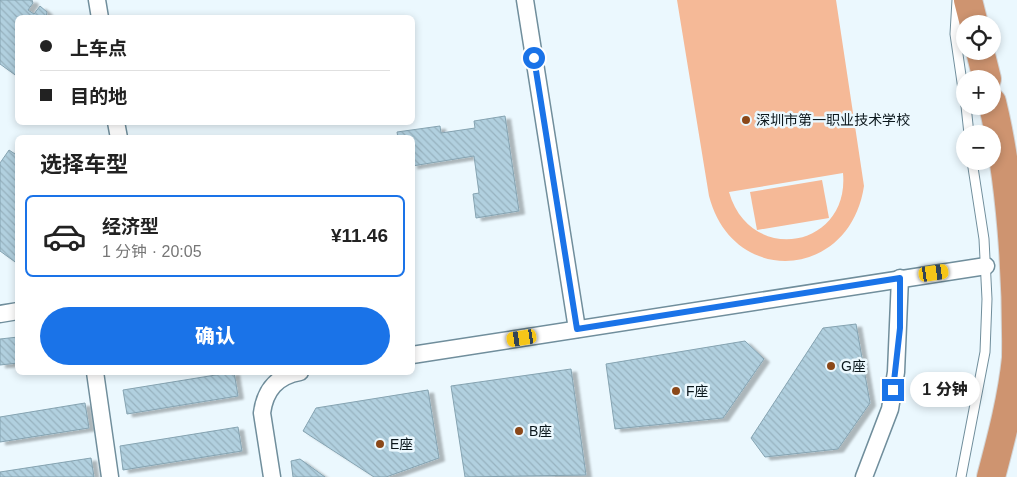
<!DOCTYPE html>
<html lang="zh">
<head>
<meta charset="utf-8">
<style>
	body { margin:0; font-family:Helvetica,"Noto Sans SC",sans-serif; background:#f2f2f2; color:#222; height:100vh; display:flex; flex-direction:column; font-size:19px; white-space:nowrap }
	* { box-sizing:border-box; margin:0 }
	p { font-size:16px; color:#767676 }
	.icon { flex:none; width:28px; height:28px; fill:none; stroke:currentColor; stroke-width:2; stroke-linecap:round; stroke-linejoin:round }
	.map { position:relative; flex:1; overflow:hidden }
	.panel { position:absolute; left:15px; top:135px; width:400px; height:240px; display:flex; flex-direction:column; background:#fff; border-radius:8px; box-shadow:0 2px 8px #0003 }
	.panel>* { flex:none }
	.top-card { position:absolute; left:15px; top:15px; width:400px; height:110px; border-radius:8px; box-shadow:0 2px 8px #0003; display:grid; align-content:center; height:110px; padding:0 25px; background:#fff }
	.controls { position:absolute; left:956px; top:15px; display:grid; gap:10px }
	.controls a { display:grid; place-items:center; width:45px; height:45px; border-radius:50%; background:#fff; box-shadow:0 2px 8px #0003; font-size:25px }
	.end { position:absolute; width:22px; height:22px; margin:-11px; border:6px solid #1a73e8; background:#fff; box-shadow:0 0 0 2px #fff }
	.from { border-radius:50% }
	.bubble { position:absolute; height:35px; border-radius:18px; background:#fff; box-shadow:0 2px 8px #0003; font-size:16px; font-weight:800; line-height:35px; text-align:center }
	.car { position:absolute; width:15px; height:30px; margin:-15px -8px; border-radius:6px; box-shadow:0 0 4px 1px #0007; background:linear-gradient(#f5c518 24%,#345 0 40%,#f5c518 0 76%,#345 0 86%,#f5c518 0) }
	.top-card b { display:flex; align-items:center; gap:18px; height:48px; font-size:19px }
	.top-card b+b { border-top:1px solid #e0e0e0 }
	.top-card i { width:12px; height:12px; background:#222 }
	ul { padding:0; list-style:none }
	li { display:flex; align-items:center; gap:15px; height:82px; margin:0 10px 8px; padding:0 15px; border:2px solid transparent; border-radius:8px }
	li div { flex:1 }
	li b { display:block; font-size:19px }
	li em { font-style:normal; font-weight:800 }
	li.active { border-color:#1a73e8 }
	li>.icon { width:45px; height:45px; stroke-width:1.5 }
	h2 { padding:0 25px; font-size:22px; line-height:60px }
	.cta { display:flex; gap:10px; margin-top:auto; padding:10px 25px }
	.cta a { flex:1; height:58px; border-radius:30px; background:#1a73e8; color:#fff; font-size:20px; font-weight:800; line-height:58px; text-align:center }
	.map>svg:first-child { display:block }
	.garden { fill:#f5b997; fill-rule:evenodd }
	.building { fill:url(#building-back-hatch); stroke:#85a3b1; filter:url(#shadow) }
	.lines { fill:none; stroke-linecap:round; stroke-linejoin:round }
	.service-casing { stroke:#708e9c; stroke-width:11 }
	.minor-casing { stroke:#708e9c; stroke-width:19 }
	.trunk-casing { stroke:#d3d5d6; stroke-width:30 }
	.service { stroke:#fff; stroke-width:9 }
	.minor { stroke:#fff; stroke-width:16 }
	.trunk { stroke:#ce9470; stroke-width:28 }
	.route { stroke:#1a73e8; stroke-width:6 }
	.poi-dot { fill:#8b4819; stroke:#ebf8fe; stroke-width:2 }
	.labels { text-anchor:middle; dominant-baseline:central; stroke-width:5; stroke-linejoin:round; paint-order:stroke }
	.poi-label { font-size:14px; fill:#0b171c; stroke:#ebf8fe; text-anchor:start }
</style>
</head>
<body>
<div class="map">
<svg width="1017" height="477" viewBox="0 0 1017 477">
	<defs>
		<pattern id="building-back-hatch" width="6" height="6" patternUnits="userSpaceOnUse" patternTransform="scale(1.25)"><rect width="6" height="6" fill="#b1d0df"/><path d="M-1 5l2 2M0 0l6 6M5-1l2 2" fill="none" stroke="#97b2bf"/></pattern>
		<filter id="shadow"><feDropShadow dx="5.5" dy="3" stdDeviation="1" flood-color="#0004"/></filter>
	</defs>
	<rect width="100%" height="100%" fill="#ebf8fe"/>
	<g class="garden">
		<path d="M677 0H836L864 186C850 280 733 288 709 196ZM843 173C850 248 750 266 729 192Z"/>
		<path d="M822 180 829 218 757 230 750 192Z"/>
	</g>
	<g class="building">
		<path d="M0 0H32L33 3 28 10 34 14 40 6 47 12 46 18H18V77L0 64Z"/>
		<path d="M505 116 519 211 476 218 473 194 479 193 474 156 412 166V138H398L397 132 440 126 441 133 475 128 474 121Z"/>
		<path d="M9 150 18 156V264L0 251V163Z"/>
		<path d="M856 324 870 403 838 449 765 457 751 438 823 328Z"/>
		<path d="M18 337V363L0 365V339Z"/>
		<path d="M745 341 764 359 723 418 615 429 606 364Z"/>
		<path d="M571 369 586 475 465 477 451 386Z"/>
		<path d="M234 372 238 396 127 414 123 390Z"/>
		<path d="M428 390 439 458 386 477H374L303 431 316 408Z"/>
		<path d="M85 403 89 428 0 442V417Z"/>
		<path d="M238 427 242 451 123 470 120 446Z"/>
		<path d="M91 458 94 477H0V472Z"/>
		<path d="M300 459 325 477H293L291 461Z"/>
	</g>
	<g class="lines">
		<g class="service-casing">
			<g id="service">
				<path d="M957 0 955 34 965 103"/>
				<path d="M966 106 969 134"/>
				<path d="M961 477 985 352 987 299 984 239 972 161"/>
			</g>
		</g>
		<g class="minor-casing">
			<g id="minor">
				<path d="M97 0 100 18"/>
				<path d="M525 0 577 329"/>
				<path d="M116 122 119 138"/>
				<path d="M0 314 18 311"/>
				<path d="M412 355 986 266"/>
				<path d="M95 372 110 477"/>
				<path d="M272 477 262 413C265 390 277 376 300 372"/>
				<path d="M864 477 890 409 896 372 900 278"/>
			</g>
		</g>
		<g class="trunk-casing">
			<g id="trunk">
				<path d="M968 0 974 24"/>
				<path d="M980 51 987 79"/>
				<path d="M991 477C1001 439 1012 398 1016 358 1017 279 1011 179 992 102"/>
			</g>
		</g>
		<use href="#service" class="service"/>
		<use href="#minor" class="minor"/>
		<use href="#trunk" class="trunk"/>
	</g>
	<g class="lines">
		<path class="route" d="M534 58 577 329 900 278V328L893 390"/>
	</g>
	<g class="poi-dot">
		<circle cx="746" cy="120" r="5"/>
		<circle cx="831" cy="366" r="5"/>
		<circle cx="676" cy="391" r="5"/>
		<circle cx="519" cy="431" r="5"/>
		<circle cx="380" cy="444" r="5"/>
	</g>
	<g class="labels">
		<g class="poi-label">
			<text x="756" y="120">深圳市第一职业技术学校</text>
			<text x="841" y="366">G座</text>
			<text x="686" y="391">F座</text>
			<text x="529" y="431">B座</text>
			<text x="390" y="444">E座</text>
		</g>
	</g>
</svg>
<div class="controls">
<a><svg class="icon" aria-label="locate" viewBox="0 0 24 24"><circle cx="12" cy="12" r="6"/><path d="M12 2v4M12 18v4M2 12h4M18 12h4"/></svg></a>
<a>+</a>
<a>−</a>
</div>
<i class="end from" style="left:534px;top:58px"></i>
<i class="end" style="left:893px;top:390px"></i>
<div class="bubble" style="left:910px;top:372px;width:70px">1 分钟</div>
<i class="car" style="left:934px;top:273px;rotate:82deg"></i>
<i class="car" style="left:522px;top:338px;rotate:261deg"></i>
<div class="top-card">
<b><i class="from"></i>上车点</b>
<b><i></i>目的地</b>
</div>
<section class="panel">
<h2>选择车型</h2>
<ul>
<li class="active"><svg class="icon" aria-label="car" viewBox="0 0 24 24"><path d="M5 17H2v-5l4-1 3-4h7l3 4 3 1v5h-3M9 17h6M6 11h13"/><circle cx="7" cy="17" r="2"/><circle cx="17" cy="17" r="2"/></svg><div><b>经济型</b><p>1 分钟 · 20:05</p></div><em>¥11.46</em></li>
</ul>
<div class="cta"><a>确认</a></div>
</section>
</div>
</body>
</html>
